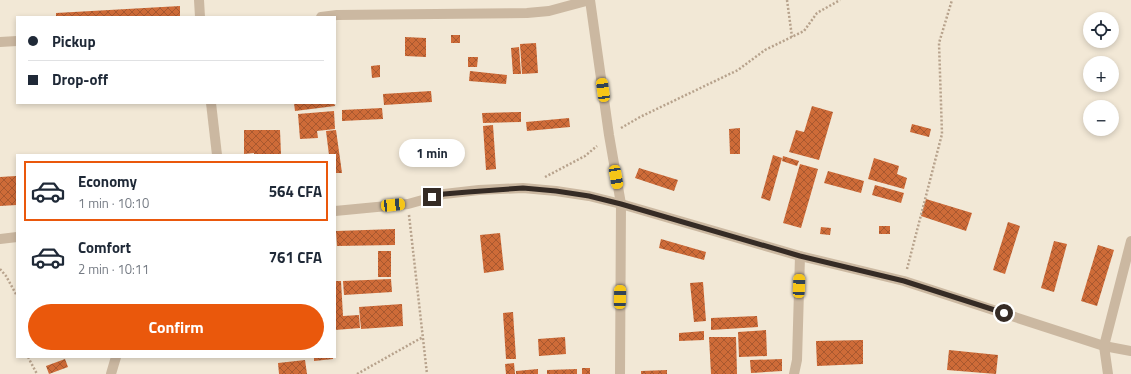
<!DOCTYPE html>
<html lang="en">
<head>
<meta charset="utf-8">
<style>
	body { margin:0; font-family:"Titillium Web",sans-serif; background:#f6f6f7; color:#1f2937; height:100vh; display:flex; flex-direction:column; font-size:15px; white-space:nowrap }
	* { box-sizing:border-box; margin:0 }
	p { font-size:13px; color:#747a83 }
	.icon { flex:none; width:22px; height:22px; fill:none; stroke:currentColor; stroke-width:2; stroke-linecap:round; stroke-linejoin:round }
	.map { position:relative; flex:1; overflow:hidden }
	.drawer { position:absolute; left:16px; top:154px; width:320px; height:204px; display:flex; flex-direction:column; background:#fff; border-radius:0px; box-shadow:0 2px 6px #0003 }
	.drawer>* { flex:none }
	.hud { position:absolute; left:16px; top:16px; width:320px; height:88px; border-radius:0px; box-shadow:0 2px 6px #0003; display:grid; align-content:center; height:88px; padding:0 12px; background:#fff }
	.controls { position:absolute; left:1083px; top:12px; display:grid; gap:8px }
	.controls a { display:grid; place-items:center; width:36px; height:36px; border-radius:50%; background:#fff; box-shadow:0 2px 6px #0003; font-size:20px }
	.end { position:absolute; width:18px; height:18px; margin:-9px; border:5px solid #352b25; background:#fff; box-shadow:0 0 0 2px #fff }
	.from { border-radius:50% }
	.bubble { position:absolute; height:28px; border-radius:14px; background:#fff; box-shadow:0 2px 6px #0003; font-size:13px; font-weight:700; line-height:28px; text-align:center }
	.car { position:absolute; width:12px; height:24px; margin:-12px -6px; border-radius:5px; box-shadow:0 0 3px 1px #0007; background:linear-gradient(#f5c518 24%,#345 0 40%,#f5c518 0 76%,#345 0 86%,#f5c518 0) }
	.hud b { display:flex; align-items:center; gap:14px; height:38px; font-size:15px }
	.hud b+b { border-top:1px solid #e0e1e3 }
	.hud i { width:10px; height:10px; background:#1f2937 }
	ul { padding:7px 0 0; list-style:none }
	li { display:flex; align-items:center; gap:12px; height:60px; margin:0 8px 6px; padding:0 4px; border:2px solid transparent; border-radius:0px }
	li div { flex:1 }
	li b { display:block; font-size:15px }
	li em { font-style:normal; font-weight:700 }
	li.active { border-color:#ea580c }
	li>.icon { width:36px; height:36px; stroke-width:1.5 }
	.primary-button { display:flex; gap:8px; margin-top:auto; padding:8px 12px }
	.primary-button a { flex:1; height:46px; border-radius:24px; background:#ea580c; color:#fff; font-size:16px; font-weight:700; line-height:46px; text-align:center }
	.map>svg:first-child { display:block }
	.building { fill:url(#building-cross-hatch) }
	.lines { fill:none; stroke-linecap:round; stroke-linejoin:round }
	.path { stroke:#b7a28c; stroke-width:2.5; stroke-dasharray:2 2; stroke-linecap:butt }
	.minor { stroke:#cbb8a1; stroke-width:10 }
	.route { stroke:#352b25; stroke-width:5 }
</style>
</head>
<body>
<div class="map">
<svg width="1131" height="374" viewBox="0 0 1131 374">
	<defs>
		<pattern id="building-cross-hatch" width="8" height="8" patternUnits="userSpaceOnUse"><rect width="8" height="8" fill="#ce6b38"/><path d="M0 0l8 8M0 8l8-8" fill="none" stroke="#a8582f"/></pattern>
	</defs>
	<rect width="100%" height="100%" fill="#f2e8d6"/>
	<g class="building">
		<path d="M180 6V17H56V13Z"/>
		<rect x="451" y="35" width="9" height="8"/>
		<path d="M405 37 426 38V57L405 56Z"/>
		<path d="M536 43 538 73 522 74 520 44Z"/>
		<path d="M519 47 521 74H513L511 48Z"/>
		<path d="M468 57H478L477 67H468Z"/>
		<path d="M380 65V77L372 78 371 66Z"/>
		<path d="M470 71 507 75 506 84 469 81Z"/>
		<path d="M431 91 432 102 384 105 383 94Z"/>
		<path d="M294 103H334L335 106 295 111Z"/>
		<path d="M812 106 833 112 819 160 789 152 796 130 804 132Z"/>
		<path d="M382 108 383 119 342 121V110Z"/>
		<path d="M334 111 335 129 317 131 318 138 300 139 298 114Z"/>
		<path d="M521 112V122L483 123 482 113Z"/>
		<path d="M569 118 570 127 527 131 526 122Z"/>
		<path d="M912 124 931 129 929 137 910 132Z"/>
		<path d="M493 125 496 169 486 170 483 126Z"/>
		<path d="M740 128V154H730L729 129Z"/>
		<path d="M244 130H280L281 155H254V153L244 154Z"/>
		<path d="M336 130 342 173H335V155H329L326 131Z"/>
		<path d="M773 155 782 158 770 201 761 198Z"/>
		<path d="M783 156 799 161 797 166 782 161Z"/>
		<path d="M874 158 899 166 897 174 907 178 904 189 868 179Z"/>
		<path d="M800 164 818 169 801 228 783 223Z"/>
		<path d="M639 168 678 180 674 191 635 178Z"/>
		<path d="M828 171 864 181 861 193 824 183Z"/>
		<path d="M16 176 17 205 0 206V177Z"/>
		<path d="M875 185 904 193 901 203 872 195Z"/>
		<path d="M926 199 972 213 966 231 921 216Z"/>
		<path d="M1008 222 1020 226 1005 274 993 270Z"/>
		<rect x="879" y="226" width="11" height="8"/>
		<path d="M821 227 831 228 830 235 820 234Z"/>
		<path d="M395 229V245L337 246 336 231Z"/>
		<path d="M500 233 504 270 484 273 480 235Z"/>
		<path d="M661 239 706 252 704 260 659 248Z"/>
		<path d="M1054 241 1067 244 1054 292 1041 288Z"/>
		<path d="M1098 245 1114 250 1097 306 1081 301Z"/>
		<rect x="378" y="251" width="13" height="26"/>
		<path d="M391 279 392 292 344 295 343 281Z"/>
		<path d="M335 281H341L343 316 359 315 360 328 335 330Z"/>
		<path d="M703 282 706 321 694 322 690 283Z"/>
		<path d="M402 304 403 326 361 329 359 307Z"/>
		<path d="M513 312 516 359H506L503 313Z"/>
		<path d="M757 316 758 327 711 330V318Z"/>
		<path d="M766 330 767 356 739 357 738 332Z"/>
		<path d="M704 331V340L679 341V333Z"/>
		<path d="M565 337 566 354 539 356 538 339Z"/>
		<path d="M709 337H736L737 374H711Z"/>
		<path d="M863 340V364L817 366 816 341Z"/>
		<path d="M949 350 998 355 996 374 947 370Z"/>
		<path d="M314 357H333V359L314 361Z"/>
		<path d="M65 359 68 367 49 374 46 366Z"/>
		<path d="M782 359V371L751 373 750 360Z"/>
		<path d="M305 360 307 374H279L278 363Z"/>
		<path d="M514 363 515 374H506L505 364Z"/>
		<rect x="582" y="368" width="8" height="6"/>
		<path d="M538 369V374H516V371Z"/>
		<path d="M577 369V374H547V370Z"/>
		<path d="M667 370V374H641V371Z"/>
	</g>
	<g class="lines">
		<g class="path">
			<path d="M787 0 792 37"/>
			<path d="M621 128 640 117 738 70 765 50 804 31 817 13 840 0"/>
			<path d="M545 177 585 156 597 146"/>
			<path d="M409 215 427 374"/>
			<path d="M0 269 6 276 17 296"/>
			<path d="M907 269 942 134 939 43 952 0"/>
			<path d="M28 357 37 374"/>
			<path d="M357 374 423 337"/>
		</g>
		<g class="minor">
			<path d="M199 0 200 17"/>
			<path d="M590 0 609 135 621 204 620 374"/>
			<path d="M321 17 337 15 527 13 549 11 590 0"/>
			<path d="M0 42 17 41"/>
			<path d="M211 103 217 155"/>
			<path d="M335 211 408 204 444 194 479 190 523 188 556 191 589 196 621 204 800 256 904 281 1104 346 1131 351"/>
			<path d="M0 239 17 237"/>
			<path d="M111 374 116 357"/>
			<path d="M794 374 797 360 800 256"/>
			<path d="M1108 374 1104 346 1131 241"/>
		</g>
	</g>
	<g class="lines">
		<path class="route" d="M432 197 444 194 468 192 523 188 556 191 589 196 621 204 800 256 904 281 1004 313"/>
	</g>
</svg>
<div class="controls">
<a><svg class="icon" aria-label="locate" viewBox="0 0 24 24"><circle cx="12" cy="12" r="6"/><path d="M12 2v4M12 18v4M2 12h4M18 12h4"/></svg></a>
<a>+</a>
<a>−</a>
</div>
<i class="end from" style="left:1004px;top:313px"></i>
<i class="end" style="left:432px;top:197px"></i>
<div class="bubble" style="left:399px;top:139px;width:66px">1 min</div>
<i class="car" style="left:603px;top:90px;rotate:352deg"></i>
<i class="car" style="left:616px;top:177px;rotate:170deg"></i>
<i class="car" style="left:393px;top:205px;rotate:84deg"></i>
<i class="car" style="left:799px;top:286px;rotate:2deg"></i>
<i class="car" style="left:620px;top:297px;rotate:1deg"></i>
<div class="hud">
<b><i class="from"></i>Pickup</b>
<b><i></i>Drop-off</b>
</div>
<section class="drawer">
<ul>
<li class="active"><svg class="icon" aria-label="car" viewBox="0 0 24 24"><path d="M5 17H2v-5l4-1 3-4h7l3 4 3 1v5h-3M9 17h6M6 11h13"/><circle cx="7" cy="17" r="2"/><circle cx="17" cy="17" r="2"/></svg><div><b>Economy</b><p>1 min · 10:10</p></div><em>564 CFA</em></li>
<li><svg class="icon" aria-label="car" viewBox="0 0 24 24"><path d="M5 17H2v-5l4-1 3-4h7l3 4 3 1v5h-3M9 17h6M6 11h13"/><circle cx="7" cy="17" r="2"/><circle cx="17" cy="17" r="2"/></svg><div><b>Comfort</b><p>2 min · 10:11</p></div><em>761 CFA</em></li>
</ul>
<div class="primary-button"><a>Confirm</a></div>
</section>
</div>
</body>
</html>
